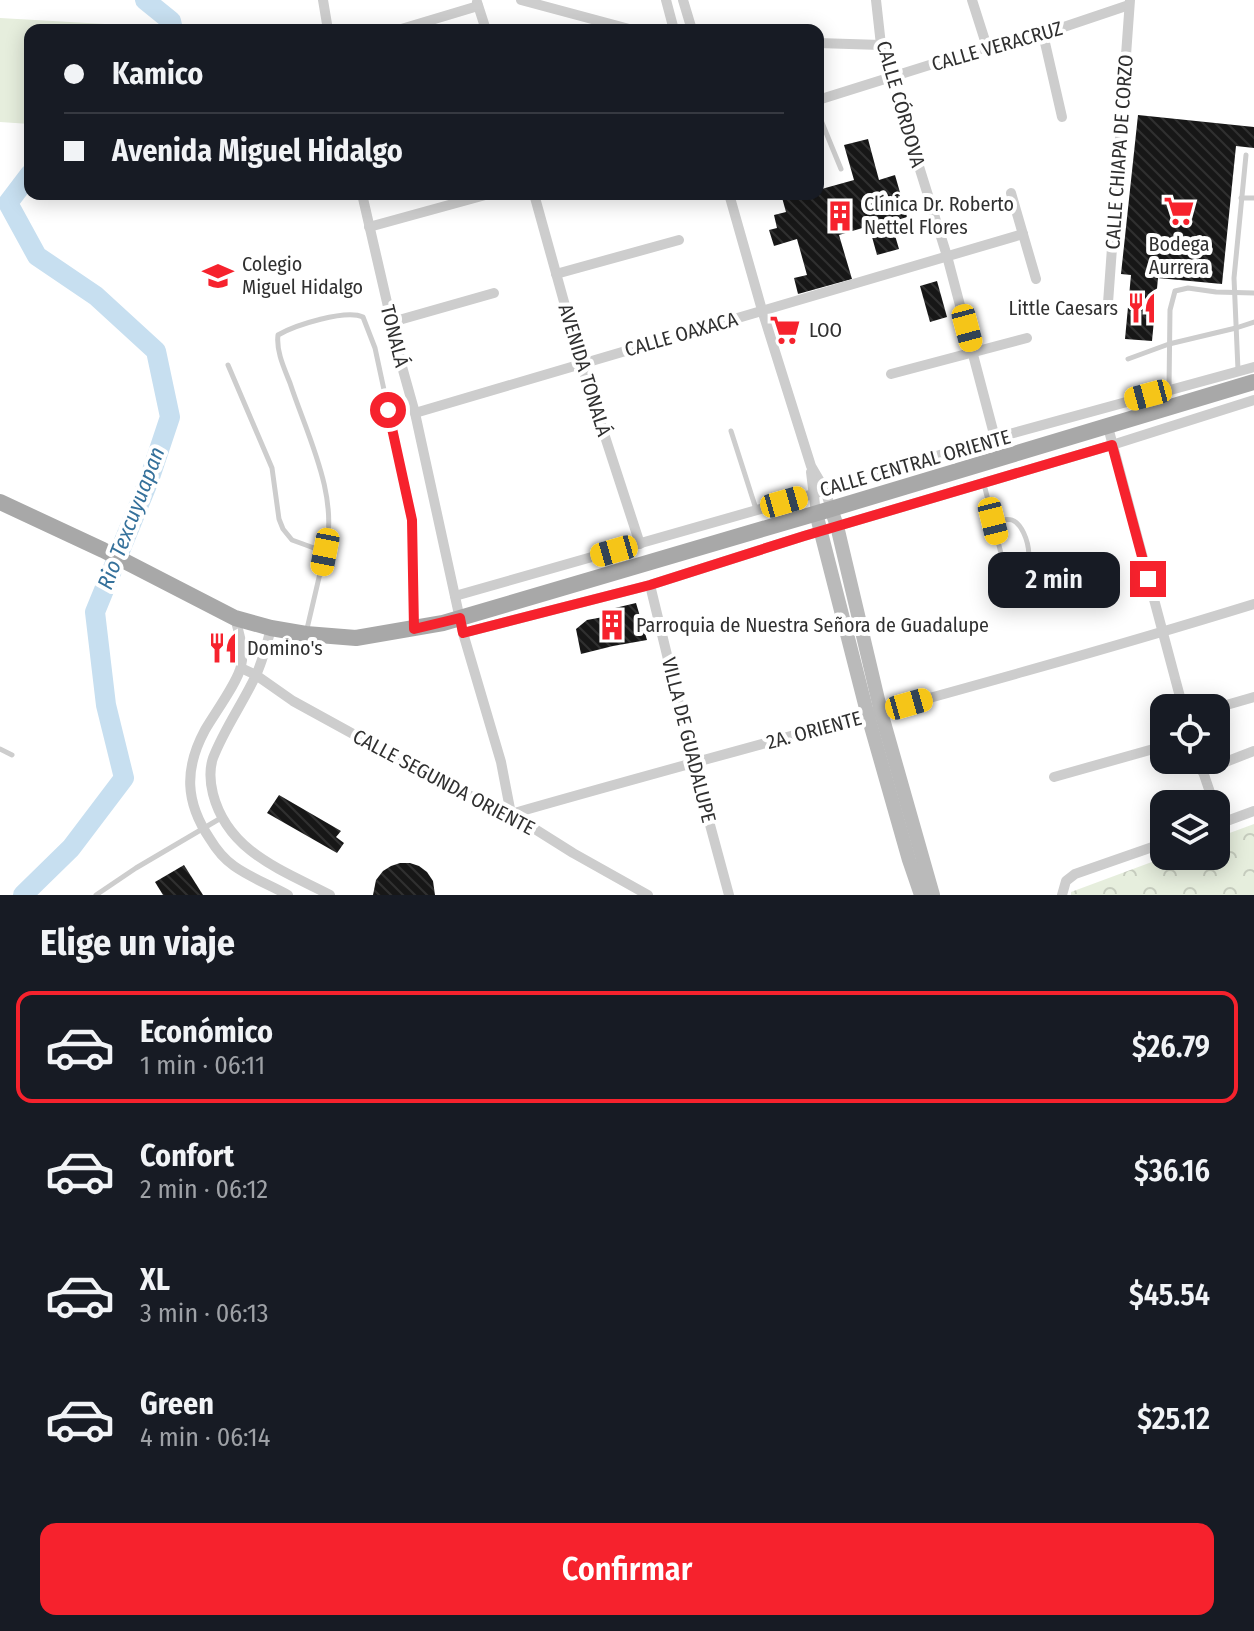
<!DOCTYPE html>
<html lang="es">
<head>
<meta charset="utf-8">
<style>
	body { margin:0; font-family:"Fira Sans Condensed",sans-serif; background:#20242c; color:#f1f3f6; height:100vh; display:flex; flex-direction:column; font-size:30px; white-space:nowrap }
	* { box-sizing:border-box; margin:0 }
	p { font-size:26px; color:#9ea1a6 }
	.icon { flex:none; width:44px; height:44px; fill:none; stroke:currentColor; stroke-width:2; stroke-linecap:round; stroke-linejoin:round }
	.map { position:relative; height:895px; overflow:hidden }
	.drawer { display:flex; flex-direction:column; background:#171b24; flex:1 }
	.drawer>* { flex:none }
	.top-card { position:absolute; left:24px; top:24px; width:800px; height:176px; border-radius:16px; box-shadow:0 4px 20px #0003; display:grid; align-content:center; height:176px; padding:0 40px; background:#171b24 }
	.fabs { position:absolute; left:1150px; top:694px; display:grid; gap:16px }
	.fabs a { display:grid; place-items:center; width:80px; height:80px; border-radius:16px; background:#171b24; box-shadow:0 4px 20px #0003; font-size:40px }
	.end { position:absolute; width:36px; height:36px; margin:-18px; border:10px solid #f6222d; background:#fff; box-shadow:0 0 0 4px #fff }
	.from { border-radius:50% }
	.bubble { position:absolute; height:56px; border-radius:16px; background:#171b24; box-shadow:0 4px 20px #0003; font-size:26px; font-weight:600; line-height:56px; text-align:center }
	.car { position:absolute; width:24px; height:48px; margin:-24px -12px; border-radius:10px; box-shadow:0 0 6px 2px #0007; background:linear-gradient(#f5c518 24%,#345 0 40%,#f5c518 0 76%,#345 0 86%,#f5c518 0) }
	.top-card b { display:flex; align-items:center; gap:28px; height:76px; font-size:30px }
	.top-card b+b { border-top:2px solid #363941 }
	.top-card i { width:20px; height:20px; background:#f1f3f6 }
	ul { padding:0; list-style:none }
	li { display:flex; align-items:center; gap:24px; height:112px; margin:0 16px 12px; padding:0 24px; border:4px solid transparent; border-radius:16px }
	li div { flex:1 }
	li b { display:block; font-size:30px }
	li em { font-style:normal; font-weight:600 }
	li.active { border-color:#f6222d }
	li>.icon { width:72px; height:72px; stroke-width:1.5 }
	h2 { padding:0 40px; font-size:36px; line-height:96px }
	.action { display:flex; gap:16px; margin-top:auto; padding:16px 40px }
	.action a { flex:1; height:92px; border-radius:16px; background:#f6222d; color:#fff; font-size:32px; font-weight:600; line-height:92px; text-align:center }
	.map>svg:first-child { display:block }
	.green { fill:#e6eedd }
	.forest { fill:url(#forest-crowns) }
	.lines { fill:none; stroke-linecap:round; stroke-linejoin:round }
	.river { stroke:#c7dff0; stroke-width:20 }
	.building { fill:url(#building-back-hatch) }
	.service { stroke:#cdcdcd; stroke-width:5 }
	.minor { stroke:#cdcdcd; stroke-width:10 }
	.secondary { stroke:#bababa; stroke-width:14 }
	.primary { stroke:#a8a8a8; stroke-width:16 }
	.route { stroke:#f6222d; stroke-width:10 }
	.labels { text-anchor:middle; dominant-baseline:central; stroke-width:8; stroke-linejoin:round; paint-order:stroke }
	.street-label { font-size:20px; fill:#303030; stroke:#fff }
	.poi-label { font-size:20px; fill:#303030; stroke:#fff; text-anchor:start }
	.water-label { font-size:22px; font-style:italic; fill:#35719b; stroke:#fff }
</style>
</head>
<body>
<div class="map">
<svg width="1254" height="895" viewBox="0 0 1254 895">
	<defs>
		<pattern id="forest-crowns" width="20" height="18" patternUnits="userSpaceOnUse" patternTransform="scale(2)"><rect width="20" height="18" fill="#e6eedd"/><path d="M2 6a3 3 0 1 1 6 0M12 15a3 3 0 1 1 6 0" fill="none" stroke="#c6ccbe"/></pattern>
		<pattern id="building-back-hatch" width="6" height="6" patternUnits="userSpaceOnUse" patternTransform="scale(2)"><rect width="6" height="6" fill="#171717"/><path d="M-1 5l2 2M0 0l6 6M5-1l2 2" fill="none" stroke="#303030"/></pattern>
	</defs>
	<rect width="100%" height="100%" fill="#fff"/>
	<path class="green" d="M0 18 140 26V30H30V124L0 122Z"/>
	<path class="forest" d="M1254 824V895H1071V892L1168 856H1216V838Z"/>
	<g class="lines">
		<g class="river">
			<path d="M145 0 171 21 173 30"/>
			<path d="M23 895 71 848 124 778 106 705 95 612 149 480 170 417 156 351 96 296 37 256 8 203 30 174"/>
		</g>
	</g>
	<g class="building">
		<path d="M1138 115 1254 127V148L1236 146 1222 284 1158 278 1152 341 1125 339 1131 275 1121 274Z"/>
		<path d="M868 139 879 180 895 175 907 217 891 222 899 249 877 255 869 226 839 235 852 279 798 294 794 278 807 275 797 239 774 246 769 230 777 228 774 215 786 212 781 194H818V190L854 180 844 145Z"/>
		<path d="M937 281 947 317 930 322 920 286Z"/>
		<path d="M636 603 647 640 613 646 581 654 576 629 587 620 614 615 615 608Z"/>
		<path d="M279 795 341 831 336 837 344 843 337 853 267 813Z"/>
		<path d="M400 863H410L419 866 427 872 433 881 435 895H373L376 880 383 871 391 866Z"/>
		<path d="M184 865 203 895H163L155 882Z"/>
	</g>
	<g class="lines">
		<g class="service">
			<path d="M818 113 841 169"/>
			<path d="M1241 198H1254"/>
			<path d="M1128 359 1169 344 1236 328 1254 322"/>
			<path d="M228 365 272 468 279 519 283 529 292 540 325 552 306 633"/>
			<path d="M1238 370 1234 278 1246 155"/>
			<path d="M1169 388 1170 310 1175 291 1188 288 1216 292 1254 293"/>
			<path d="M731 431 756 509"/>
			<path d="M984 484 1006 574C1041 587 1030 526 1012 520 1006 518 999 521 993 521"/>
			<path d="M325 552C340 497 307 435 290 383 284 368 276 351 278 335 295 325 346 309 363 317L375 348 412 520 414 624"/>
			<path d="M0 749 12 755"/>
			<path d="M96 895 136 868 221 818"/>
		</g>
		<g class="minor">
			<path d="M323 0 328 30"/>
			<path d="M521 0 633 30"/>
			<path d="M666 0 674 30"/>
			<path d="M683 0 692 30"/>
			<path d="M876 0 881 45 947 256 995 438"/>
			<path d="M972 0 987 47"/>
			<path d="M477 2 486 30"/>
			<path d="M398 30 478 6"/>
			<path d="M1043 34 1062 117"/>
			<path d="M818 43 881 45"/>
			<path d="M818 100 987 47 1043 34 1129 5"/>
			<path d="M1011 193 1036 279"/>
			<path d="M362 194 401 363 415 413 463 633 501 762 511 814C758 743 1008 680 1254 604"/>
			<path d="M534 194 581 363 640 544"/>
			<path d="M729 194 762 310 811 466 825 490 831 509"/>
			<path d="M369 227 489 194"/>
			<path d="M556 274 679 240"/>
			<path d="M1108 303 1130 0"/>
			<path d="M392 322 494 293"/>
			<path d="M891 374 1027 338"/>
			<path d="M415 413 1023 234"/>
			<path d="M1108 427 1183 708"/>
			<path d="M811 472 816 513"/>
			<path d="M650 585 693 762 729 895"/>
			<path d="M455 596 813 494 995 438 1254 367"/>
			<path d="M235 618C239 633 245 651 241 666 238 682 214 714 205 730 184 769 185 802 210 839 216 849 224 859 234 866 251 878 270 885 288 895"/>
			<path d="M271 628C267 644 263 660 256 675 243 703 224 729 213 758 209 770 210 782 213 794 228 852 282 870 330 895"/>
			<path d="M463 633 650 585 804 536 1112 445 1254 400"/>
			<path d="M241 668 256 675 293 701 446 785 511 814 573 853 648 895"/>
			<path d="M1216 708 1254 697"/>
			<path d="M1199 760 1214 804"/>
			<path d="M1202 771 1254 751"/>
			<path d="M1054 777 1164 746"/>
			<path d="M1216 825 1254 811"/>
			<path d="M1062 895 1066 881 1075 874 1164 843"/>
		</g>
		<g class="secondary">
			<path d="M831 509 837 526 881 712 933 895"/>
			<path d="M816 513 868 716 909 860 921 895"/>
		</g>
		<path class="primary" d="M0 502 103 550 235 618 271 628 306 634 356 638 443 623 831 509 1254 382"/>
	</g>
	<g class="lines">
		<path class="route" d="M388 410 412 520 414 629 460 618 463 633 650 585 804 536 1112 445 1148 579"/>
	</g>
	<defs>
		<g id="supermarket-bare" transform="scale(2.4)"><path d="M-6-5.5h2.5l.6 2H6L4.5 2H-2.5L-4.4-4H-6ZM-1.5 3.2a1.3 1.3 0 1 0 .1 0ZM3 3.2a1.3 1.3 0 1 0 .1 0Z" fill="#f6222d" stroke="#fff" stroke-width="2.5" paint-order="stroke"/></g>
		<g id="building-bare" transform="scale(2.4)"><path d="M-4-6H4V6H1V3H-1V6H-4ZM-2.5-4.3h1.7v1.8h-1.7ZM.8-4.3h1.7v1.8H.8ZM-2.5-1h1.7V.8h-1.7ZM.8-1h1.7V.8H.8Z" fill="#f6222d" stroke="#fff" stroke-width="2.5" paint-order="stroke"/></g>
		<g id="school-bare" transform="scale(2.4)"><path d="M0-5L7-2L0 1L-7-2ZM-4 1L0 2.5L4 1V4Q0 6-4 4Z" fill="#f6222d" stroke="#fff" stroke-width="2.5" paint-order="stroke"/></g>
		<g id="restaurant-bare" transform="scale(2.4)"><path d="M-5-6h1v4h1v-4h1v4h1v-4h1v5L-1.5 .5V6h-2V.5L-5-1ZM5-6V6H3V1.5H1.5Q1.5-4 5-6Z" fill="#f6222d" stroke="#fff" stroke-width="2.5" paint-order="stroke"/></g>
	</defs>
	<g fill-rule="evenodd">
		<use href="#supermarket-bare" x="1179" y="211"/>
		<use href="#building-bare" x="840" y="216"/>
		<use href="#school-bare" x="218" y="276"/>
		<use href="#restaurant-bare" x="1142" y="308"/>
		<use href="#supermarket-bare" x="785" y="330"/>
		<use href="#building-bare" x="612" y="625"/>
		<use href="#restaurant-bare" x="223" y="648"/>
	</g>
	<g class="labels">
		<g class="street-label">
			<text transform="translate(997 46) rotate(-16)">CALLE VERACRUZ</text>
			<text transform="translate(901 104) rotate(74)">CALLE CÓRDOVA</text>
			<text transform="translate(1119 152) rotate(-86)">CALLE CHIAPA DE CORZO</text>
			<text transform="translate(681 334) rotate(-16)">CALLE OAXACA</text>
			<text transform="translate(395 336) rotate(76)">TONALÁ</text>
			<text transform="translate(585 370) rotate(73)">AVENIDA TONALÁ</text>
			<text transform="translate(915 463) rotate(-16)">CALLE CENTRAL ORIENTE</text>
			<text transform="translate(814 730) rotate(-15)">2A. ORIENTE</text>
			<text transform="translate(689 740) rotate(76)">VILLA DE GUADALUPE</text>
			<text transform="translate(444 782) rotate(28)">CALLE SEGUNDA ORIENTE</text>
		</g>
		<g class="poi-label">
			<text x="864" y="204">Clínica Dr. Roberto<tspan x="864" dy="23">Nettel Flores</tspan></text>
			<text x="1179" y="244" text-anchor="middle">Bodega<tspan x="1179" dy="23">Aurrera</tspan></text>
			<text x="242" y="264">Colegio<tspan x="242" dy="23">Miguel Hidalgo</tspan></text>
			<text x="1118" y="308" text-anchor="end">Little Caesars</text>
			<text x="809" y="330">LOO</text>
			<text x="636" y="625">Parroquia de Nuestra Señora de Guadalupe</text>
			<text x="247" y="648">Domino's</text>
		</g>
		<g class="water-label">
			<text transform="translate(131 518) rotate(-69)">Rio Texcuyuapan</text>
		</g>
	</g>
</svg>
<div class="fabs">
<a><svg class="icon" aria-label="locate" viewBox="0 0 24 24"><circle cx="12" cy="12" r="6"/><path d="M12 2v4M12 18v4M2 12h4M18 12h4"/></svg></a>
<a><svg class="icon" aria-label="layers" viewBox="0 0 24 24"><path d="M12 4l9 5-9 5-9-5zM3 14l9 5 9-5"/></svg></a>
</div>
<i class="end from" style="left:388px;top:410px"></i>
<i class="end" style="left:1148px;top:579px"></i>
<div class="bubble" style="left:988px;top:552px;width:132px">2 min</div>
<i class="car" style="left:967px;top:328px;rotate:165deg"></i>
<i class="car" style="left:1148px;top:395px;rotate:255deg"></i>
<i class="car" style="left:784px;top:502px;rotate:74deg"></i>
<i class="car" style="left:993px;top:521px;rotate:166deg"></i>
<i class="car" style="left:614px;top:551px;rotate:254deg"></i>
<i class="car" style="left:325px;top:552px;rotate:191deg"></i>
<i class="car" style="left:909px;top:704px;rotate:74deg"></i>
<div class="top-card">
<b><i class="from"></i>Kamico</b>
<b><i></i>Avenida Miguel Hidalgo</b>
</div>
</div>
<section class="drawer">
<h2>Elige un viaje</h2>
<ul>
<li class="active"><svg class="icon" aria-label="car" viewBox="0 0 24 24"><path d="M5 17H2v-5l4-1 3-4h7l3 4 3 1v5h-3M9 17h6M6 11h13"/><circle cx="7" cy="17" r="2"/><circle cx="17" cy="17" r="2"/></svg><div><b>Económico</b><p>1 min · 06:11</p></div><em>$26.79</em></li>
<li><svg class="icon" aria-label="car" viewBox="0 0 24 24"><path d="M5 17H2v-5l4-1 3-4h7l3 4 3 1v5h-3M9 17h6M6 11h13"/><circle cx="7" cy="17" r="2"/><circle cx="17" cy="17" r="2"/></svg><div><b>Confort</b><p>2 min · 06:12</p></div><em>$36.16</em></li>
<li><svg class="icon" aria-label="car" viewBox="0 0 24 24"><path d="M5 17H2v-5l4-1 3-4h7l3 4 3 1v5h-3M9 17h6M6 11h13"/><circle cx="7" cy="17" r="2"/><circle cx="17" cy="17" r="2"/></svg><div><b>XL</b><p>3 min · 06:13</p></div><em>$45.54</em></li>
<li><svg class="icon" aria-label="car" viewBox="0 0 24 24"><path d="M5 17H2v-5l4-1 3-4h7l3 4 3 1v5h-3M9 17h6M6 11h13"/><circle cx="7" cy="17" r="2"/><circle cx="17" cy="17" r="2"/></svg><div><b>Green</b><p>4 min · 06:14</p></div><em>$25.12</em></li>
</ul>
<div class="action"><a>Confirmar</a></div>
</section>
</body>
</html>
